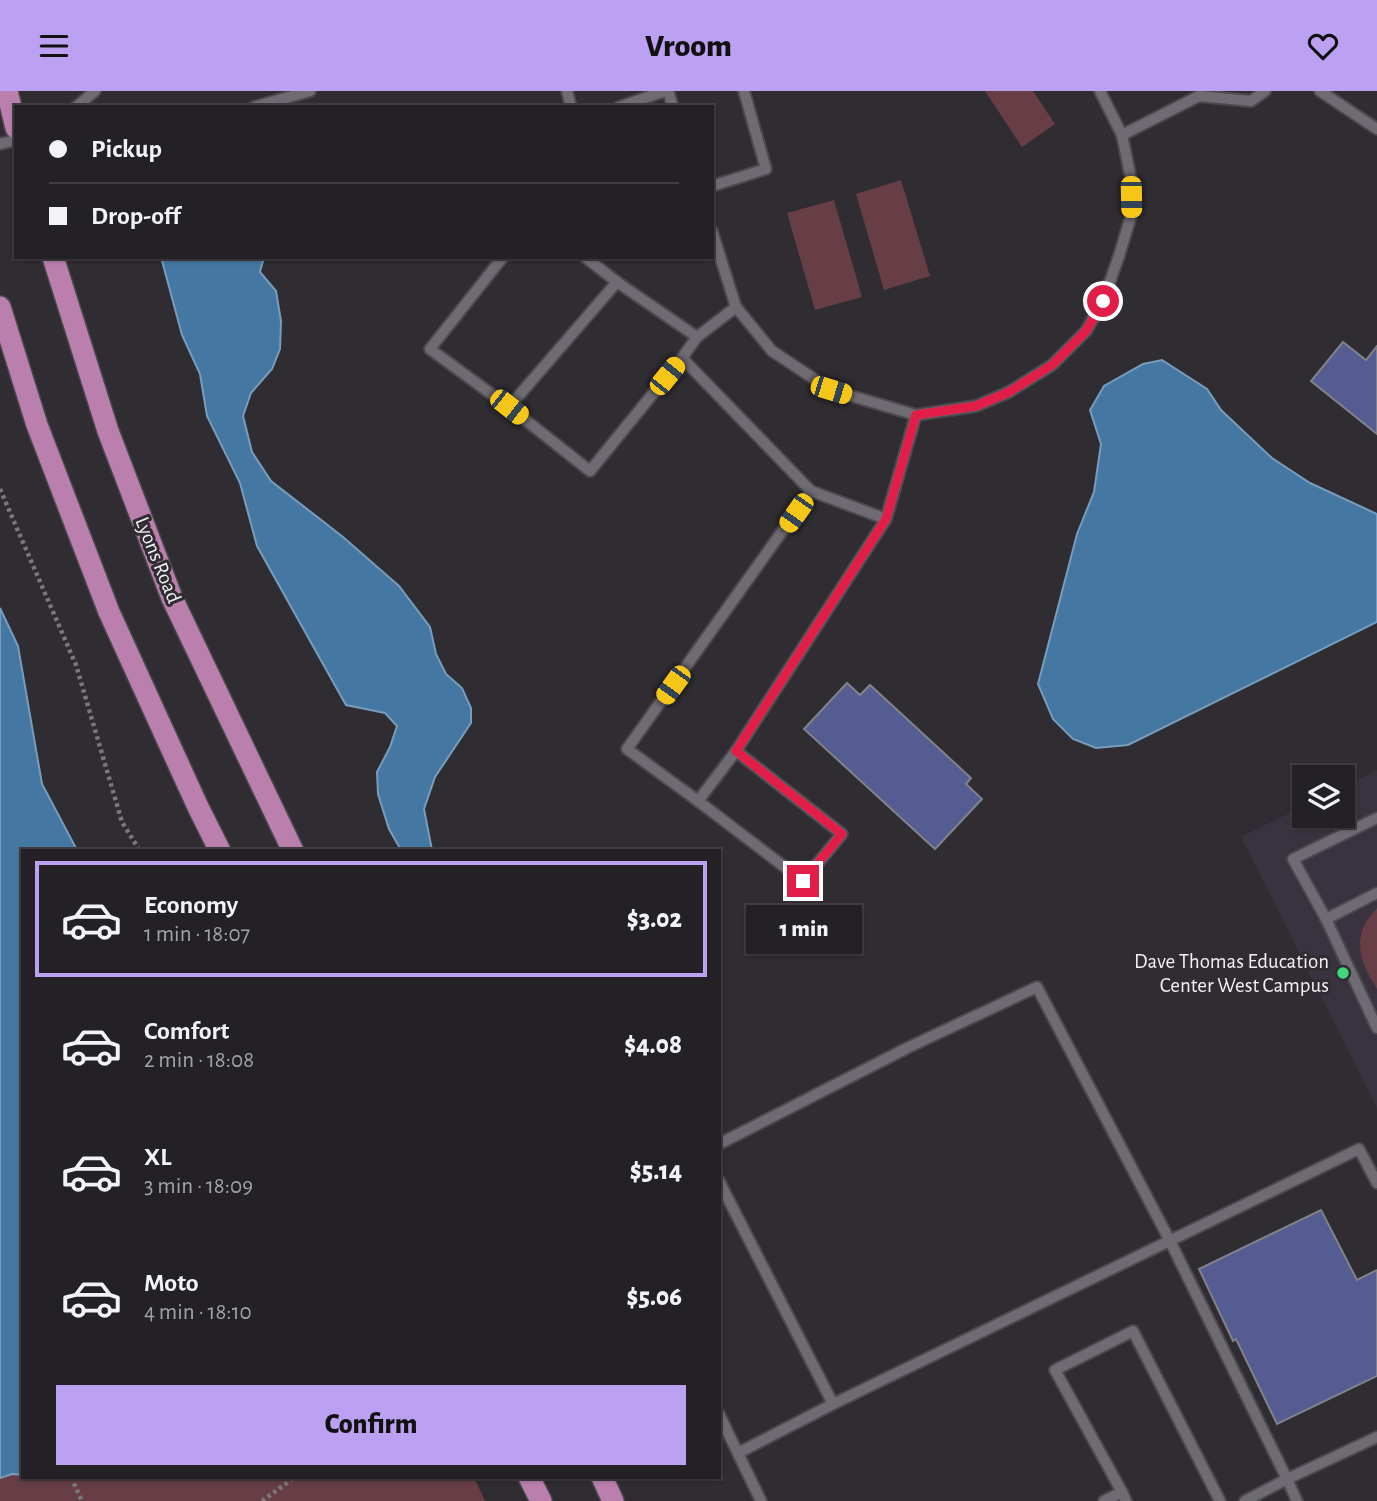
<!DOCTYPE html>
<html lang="en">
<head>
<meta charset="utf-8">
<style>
	body { margin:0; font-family:"Alegreya Sans",sans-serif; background:#2f2e32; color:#f1f3f6; height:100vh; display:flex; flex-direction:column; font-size:26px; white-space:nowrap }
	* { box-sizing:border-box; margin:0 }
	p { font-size:23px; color:#a3a3a7 }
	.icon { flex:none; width:38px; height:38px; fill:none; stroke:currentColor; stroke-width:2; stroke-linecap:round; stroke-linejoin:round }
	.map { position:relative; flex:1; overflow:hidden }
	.panel { position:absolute; left:21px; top:758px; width:700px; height:630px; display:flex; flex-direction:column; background:#232126; border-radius:0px; box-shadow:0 2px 5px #0004,0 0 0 2px #403e43 }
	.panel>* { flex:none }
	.banner { position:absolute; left:14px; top:14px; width:700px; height:154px; border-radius:0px; box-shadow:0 2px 5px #0004,0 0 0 2px #403e43; display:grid; align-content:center; height:154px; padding:0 35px; background:#232126 }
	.tools { position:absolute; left:1292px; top:674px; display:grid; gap:14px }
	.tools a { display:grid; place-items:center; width:63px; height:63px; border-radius:0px; background:#232126; box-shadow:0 2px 5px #0004,0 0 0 2px #403e43; font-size:35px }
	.end { position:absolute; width:32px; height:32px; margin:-16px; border:9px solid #e11d48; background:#fff; box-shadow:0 0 0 4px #fff }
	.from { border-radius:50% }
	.bubble { position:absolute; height:49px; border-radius:0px; background:#232126; box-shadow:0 2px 5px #0004,0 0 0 2px #403e43; font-size:23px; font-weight:800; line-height:49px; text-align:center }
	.car { position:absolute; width:21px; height:42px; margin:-21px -10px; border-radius:9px; box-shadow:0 0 5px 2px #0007; background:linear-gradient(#f5c518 24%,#345 0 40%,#f5c518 0 76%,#345 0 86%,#f5c518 0) }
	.banner b { display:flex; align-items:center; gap:24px; height:66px; font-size:26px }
	.banner b+b { border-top:2px solid #403e43 }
	.banner i { width:18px; height:18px; background:#f1f3f6 }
	ul { padding:12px 0 0; list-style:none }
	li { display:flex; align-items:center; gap:21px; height:116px; margin:0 14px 10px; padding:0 21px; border:4px solid transparent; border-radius:0px }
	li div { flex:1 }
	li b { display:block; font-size:26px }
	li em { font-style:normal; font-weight:800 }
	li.active { border-color:#bca0f2 }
	li>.icon { width:63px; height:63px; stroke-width:1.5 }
	.button { display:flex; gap:14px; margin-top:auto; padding:14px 35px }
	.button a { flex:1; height:80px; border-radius:0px; background:#bca0f2; color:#111; font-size:28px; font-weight:800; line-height:80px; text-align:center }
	header { display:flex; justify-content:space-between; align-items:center; height:91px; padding:0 35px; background:#bca0f2; color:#111; font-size:32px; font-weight:800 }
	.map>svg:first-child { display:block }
	.built { fill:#39333f }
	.green { fill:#673e45 }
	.water { fill:#4478a2; stroke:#789cbb; stroke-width:2 }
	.building { fill:#545c92; stroke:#80828a; stroke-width:2 }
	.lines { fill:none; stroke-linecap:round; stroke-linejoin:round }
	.lane-casing { stroke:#4b494e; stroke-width:14 }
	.primary-casing { stroke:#4b494e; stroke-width:24 }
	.path { stroke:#7a787d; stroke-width:4.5; stroke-dasharray:3.5 3.5; stroke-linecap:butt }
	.lane { stroke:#6f6b73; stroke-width:10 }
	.primary { stroke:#ba7fad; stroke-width:21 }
	.route { stroke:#e11d48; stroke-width:9 }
	.poi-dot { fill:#41d77c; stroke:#2f2c32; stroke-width:2.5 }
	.labels { text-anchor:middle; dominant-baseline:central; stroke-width:6; stroke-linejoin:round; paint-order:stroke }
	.street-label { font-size:21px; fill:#f1eff4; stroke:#2f2c32 }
	.poi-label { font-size:21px; fill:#f1eff4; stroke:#2f2c32; text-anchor:end }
</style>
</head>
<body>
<header><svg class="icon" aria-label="menu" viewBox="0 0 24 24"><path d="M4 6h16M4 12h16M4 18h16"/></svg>Vroom<svg class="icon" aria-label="heart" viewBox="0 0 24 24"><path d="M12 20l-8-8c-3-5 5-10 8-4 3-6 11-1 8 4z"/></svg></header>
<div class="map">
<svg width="1377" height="1410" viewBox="0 0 1377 1410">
	<rect width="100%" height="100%" fill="#2f2c32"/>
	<path class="built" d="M1377 679V1017L1241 746 1304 715V724H1342V696Z"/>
	<g class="green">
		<path d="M985 0H1033L1055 33 1022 56Z"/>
		<path d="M901 89 930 185 884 199 856 103Z"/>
		<path d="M834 109 862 206 815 219 787 122Z"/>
		<path d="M1377 817V898C1358 869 1351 843 1377 817Z"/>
		<path d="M12 1383 23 1384V1386H474L485 1410H0V1387Z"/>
	</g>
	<g class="water">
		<path d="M161 166H264L260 181 276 200 281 230 280 258 272 278 251 302 243 325 252 361 271 390 343 446 399 495 430 536 436 563 446 583 462 597 471 617V632L435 686 424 718 432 759H401L389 738 378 703 377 681 390 656 397 635 385 622 346 614 257 455 240 392 207 325 200 283 182 244Z"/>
		<path d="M1162 269 1207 298 1221 319 1272 367 1310 392 1377 423V531L1128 654 1096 657 1073 648 1053 628 1038 593 1077 443 1094 401 1101 353 1090 319 1104 295 1143 273Z"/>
		<path d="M0 517 18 555 42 693 77 759 23 760V1384L12 1383 0 1387Z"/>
	</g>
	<g class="building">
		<path d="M1343 251 1366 269 1377 255V343L1311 290Z"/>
		<path d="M847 592 860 604 870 594 971 687 966 693 982 708 935 758 804 638Z"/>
		<path d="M1321 1119 1357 1189 1377 1179V1285L1277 1333 1236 1248 1233 1250 1199 1178Z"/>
	</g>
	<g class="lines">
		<g class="lane-casing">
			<g id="lane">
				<path d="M567 0 571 16"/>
				<path d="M668 0 673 16"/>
				<path d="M1320 0 1377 38"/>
				<path d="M76 16 95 0"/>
				<path d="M254 16 310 0"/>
				<path d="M619 16 665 0"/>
				<path d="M1122 44 1199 5 1251 10 1265 0"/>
				<path d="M0 53 16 49"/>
				<path d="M712 95 766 78 744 0"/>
				<path d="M503 166 430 258 509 316"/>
				<path d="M585 166 617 191 697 246"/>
				<path d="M617 191 509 316 590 380 682 267"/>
				<path d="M736 216 772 260 831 299 916 324"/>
				<path d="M886 428 916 324 976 315 1009 301 1052 274 1086 240 1103 210 1119 165 1131 125V88L1122 44 1100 0"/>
				<path d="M736 660 698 710 627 658 811 400"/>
				<path d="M698 710 803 790 842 743 736 660 886 428 811 400 682 267 697 246 736 216 712 140"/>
				<path d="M1377 727 1293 768 1326 828 1377 937"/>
				<path d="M1326 828 1377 802"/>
				<path d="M719 1053 909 956 1037 896 1170 1150 1287 1388 1245 1410"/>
				<path d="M719 1090 833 1313"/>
				<path d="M719 1323 761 1410"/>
				<path d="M738 1362 833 1313 1359 1058 1377 1092"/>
				<path d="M1122 1401 1055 1279 1133 1240 1220 1410"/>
				<path d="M1104 1410 1122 1401 1126 1410"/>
				<path d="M1297 1410 1287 1388 1377 1346"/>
			</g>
		</g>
		<g class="primary-casing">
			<g id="primary">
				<path d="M7 0 16 37"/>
				<path d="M53 166 108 340 172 507 293 760"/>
				<path d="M0 216 37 334 109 521 198 716 220 760"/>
				<path d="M529 1386 541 1410"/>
				<path d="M602 1386 613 1410"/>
			</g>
		</g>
		<g class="path">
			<path d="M0 398 76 574 122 731 140 760"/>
			<path d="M71 1386 82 1410"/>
			<path d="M262 1410 295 1386"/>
		</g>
		<use href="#lane" class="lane"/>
		<use href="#primary" class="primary"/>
	</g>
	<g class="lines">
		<path class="route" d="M803 790 842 743 736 660 886 428 916 324 976 315 1009 301 1052 274 1086 240 1103 210"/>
	</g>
	<circle class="poi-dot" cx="1343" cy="882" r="7"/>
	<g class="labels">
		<g class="street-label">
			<text transform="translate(158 469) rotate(68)">Lyons Road</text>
		</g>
		<g class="poi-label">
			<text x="1329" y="870">Dave Thomas Education<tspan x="1329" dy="24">Center West Campus</tspan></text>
		</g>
	</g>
</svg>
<div class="tools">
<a><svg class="icon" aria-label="layers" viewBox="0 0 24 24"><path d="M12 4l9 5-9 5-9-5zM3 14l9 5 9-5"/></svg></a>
</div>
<i class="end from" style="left:1103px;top:210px"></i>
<i class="end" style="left:803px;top:790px"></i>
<div class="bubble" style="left:746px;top:814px;width:116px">1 min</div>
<i class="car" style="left:1131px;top:106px;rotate:179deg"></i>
<i class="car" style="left:667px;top:285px;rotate:39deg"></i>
<i class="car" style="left:831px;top:299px;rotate:107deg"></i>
<i class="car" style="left:509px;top:316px;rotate:128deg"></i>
<i class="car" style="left:796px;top:422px;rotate:215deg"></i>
<i class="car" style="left:673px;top:594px;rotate:216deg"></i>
<div class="banner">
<b><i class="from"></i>Pickup</b>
<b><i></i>Drop-off</b>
</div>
<section class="panel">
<ul>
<li class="active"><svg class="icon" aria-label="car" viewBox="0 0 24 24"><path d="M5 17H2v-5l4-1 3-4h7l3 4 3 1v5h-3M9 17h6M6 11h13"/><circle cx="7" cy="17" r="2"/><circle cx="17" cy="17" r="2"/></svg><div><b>Economy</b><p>1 min · 18:07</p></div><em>$3.02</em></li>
<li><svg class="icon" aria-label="car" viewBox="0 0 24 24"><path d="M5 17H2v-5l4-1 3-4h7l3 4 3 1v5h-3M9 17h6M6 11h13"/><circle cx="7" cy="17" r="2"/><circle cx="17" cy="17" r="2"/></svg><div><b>Comfort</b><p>2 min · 18:08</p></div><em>$4.08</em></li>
<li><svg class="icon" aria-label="car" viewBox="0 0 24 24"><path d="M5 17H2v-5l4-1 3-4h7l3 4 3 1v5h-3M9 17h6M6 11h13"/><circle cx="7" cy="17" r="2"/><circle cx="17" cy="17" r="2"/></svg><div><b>XL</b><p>3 min · 18:09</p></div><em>$5.14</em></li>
<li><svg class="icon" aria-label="car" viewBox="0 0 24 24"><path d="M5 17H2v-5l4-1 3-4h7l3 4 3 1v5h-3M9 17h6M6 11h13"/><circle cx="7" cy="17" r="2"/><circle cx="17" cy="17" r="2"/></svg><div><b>Moto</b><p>4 min · 18:10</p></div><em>$5.06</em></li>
</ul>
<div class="button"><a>Confirm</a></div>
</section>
</div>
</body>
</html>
